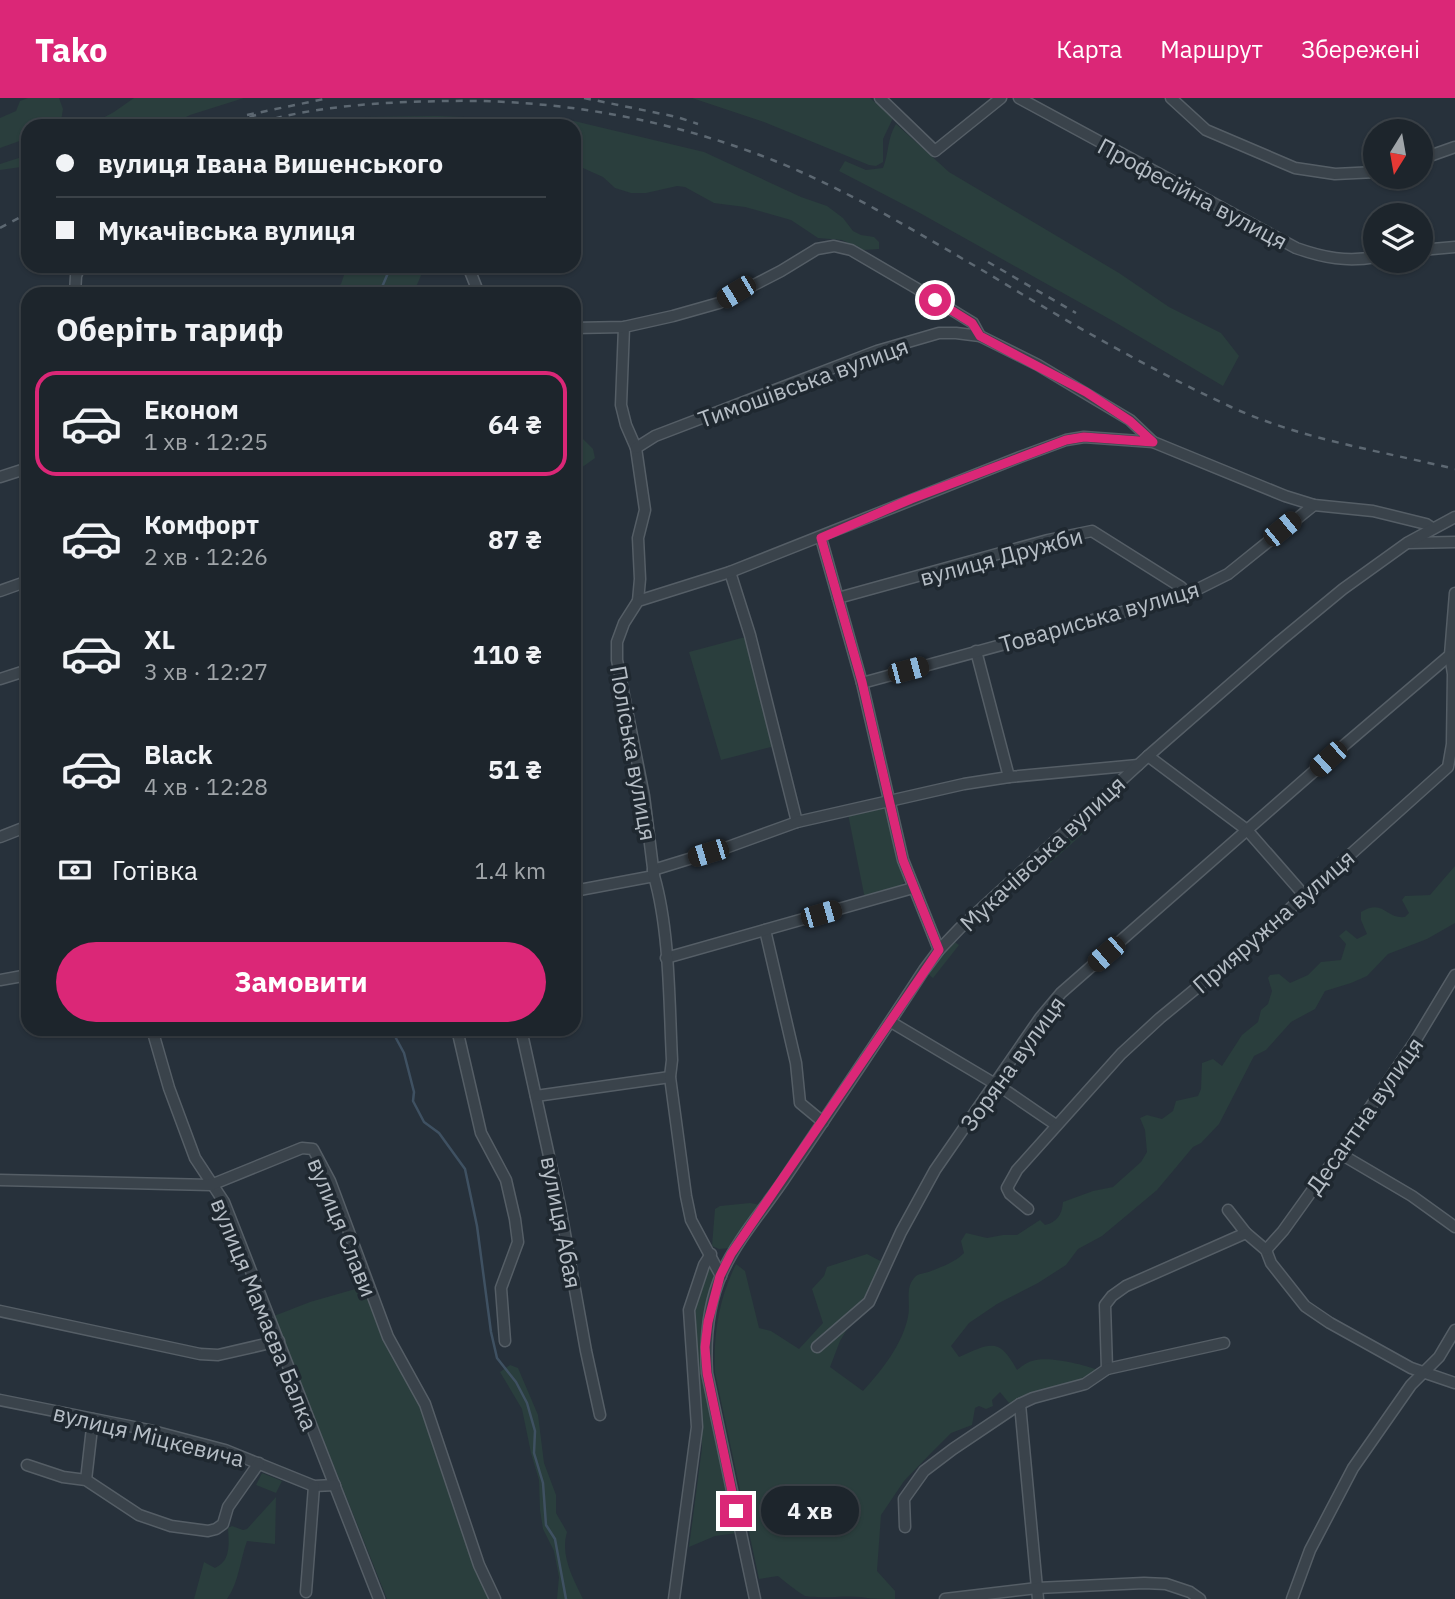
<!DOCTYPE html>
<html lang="uk">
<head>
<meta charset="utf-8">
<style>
	body { margin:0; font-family:"IBM Plex Sans",sans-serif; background:#252d34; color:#f1f3f6; height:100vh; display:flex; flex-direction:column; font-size:26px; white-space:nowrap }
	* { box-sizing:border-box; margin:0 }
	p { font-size:23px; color:#a0a5a9 }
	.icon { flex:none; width:38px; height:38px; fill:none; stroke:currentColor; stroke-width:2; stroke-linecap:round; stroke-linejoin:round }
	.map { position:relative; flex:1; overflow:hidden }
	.sheet { position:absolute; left:21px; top:189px; width:560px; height:749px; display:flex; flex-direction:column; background:#1d252c; border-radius:21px; box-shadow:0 2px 5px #0004,0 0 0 2px #3b4248 }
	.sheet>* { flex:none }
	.guide { position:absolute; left:21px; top:21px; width:560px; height:154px; border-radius:21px; box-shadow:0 2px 5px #0004,0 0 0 2px #3b4248; display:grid; align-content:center; height:154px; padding:0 35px; background:#1d252c }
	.needle { width:46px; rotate:191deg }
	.tools { position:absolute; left:1363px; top:21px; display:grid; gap:14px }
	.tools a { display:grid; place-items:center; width:70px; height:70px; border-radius:50%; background:#1d252c; box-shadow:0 2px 5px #0004,0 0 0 2px #3b4248; font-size:35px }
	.end { position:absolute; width:32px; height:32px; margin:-16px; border:9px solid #db2777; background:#fff; box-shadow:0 0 0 4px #fff }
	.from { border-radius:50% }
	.bubble { position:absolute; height:49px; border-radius:24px; background:#1d252c; box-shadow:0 2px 5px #0004,0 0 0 2px #3b4248; font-size:23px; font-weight:800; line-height:49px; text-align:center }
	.car { position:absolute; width:21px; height:42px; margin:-21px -10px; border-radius:9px; box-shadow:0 0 5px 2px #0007; background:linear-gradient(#222 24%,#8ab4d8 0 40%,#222 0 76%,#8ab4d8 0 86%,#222 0) }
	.guide b { display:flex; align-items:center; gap:24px; height:66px; font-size:26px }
	.guide b+b { border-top:2px solid #3b4248 }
	.guide i { width:18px; height:18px; background:#f1f3f6 }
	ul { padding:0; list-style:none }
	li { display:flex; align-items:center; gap:21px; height:105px; margin:0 14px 10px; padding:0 21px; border:4px solid transparent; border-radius:21px }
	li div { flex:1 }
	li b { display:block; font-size:26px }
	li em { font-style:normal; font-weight:800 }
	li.selected { border-color:#db2777 }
	li>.icon { width:63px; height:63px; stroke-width:1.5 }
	h2 { padding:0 35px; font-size:32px; line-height:84px }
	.pay { display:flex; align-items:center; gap:18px; height:77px; padding:0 35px; font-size:26px }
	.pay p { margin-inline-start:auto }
	.cta { display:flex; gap:14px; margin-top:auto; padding:14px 35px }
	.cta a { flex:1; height:80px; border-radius:42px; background:#db2777; color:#fff; font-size:28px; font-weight:800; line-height:80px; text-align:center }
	header { display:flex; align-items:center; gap:42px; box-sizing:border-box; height:98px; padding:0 35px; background:#db2777; color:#fff }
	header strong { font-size:33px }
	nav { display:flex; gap:38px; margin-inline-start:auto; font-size:24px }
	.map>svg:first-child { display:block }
	.green { fill:#2a3e3d }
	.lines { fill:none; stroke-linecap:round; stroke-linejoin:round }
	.stream { stroke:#3f5162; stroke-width:2.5 }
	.minor-casing { stroke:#555e66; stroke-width:13 }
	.minor { stroke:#3a434b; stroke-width:10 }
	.rail { stroke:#5d6872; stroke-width:2.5; stroke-dasharray:7 7; stroke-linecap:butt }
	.route { stroke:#db2777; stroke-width:9 }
	.labels { text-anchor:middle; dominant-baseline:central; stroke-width:7; stroke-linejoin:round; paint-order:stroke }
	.street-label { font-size:23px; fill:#b6bec6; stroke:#1f2830 }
</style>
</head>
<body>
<header>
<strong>Tako</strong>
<nav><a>Карта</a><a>Маршрут</a><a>Збережені</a></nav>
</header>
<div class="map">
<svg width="1455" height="1501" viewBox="0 0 1455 1501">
	<rect width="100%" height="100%" fill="#27313b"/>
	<g class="green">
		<path d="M28 0H59L63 11 61 23 53 28H28V40L0 50V20L16 13 20 3Z"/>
		<path d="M134 0H244L190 17 169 28H88L114 14Z"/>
		<path d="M692 0H870L893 20 883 41V64L876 68 869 67 764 24Z"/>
		<path d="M437 18 574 23 704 54 801 99 827 108 843 120 853 133 861 137 874 139 879 144V151L863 152 842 142 818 140 791 122 745 109 714 105 685 89 677 88 646 95H631L615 90 603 79 574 66V28H322L364 19Z"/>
		<path d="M896 26 949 74 1119 175 1169 209 1221 235 1239 258 1223 288 1113 223 918 114 839 73 845 63 866 72 883 70C889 55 887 41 896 26Z"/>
		<path d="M28 57V68L0 72V66Z"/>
		<path d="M337 168H425L413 196H334V192L341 186 345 174Z"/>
		<path d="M574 332 593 351 595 360 574 375Z"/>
		<path d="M749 538 775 648 721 662 689 554Z"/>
		<path d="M886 708 905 783 899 790 865 801 848 716Z"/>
		<path d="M1080 726 1087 732 1042 772 1037 765 1056 748 1060 751 1063 749 1061 743Z"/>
		<path d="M1455 768V825L1427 841 1388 856 1367 878 1351 885 1325 893 1315 911 1291 924 1266 952 1254 958 1219 1026 1201 1045 1193 1049 1157 1092 1102 1138 1078 1151 1066 1167 1038 1185 997 1206 969 1225 951 1248 959 1259C991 1245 999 1239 1017 1272 1021 1269 1027 1264 1032 1263 1047 1257 1086 1267 1101 1273L1094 1277 1009 1305 1000 1294 992 1302 993 1308 986 1311 979 1308 975 1310 972 1327 951 1335 934 1352 904 1383 881 1417 877 1473 895 1493V1501C883 1501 872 1501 861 1499 844 1497 822 1501 805 1498 796 1493 787 1485 778 1478L759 1481 715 1275C713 1237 719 1200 736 1166L745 1173 759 1230 771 1233 799 1251 823 1225 812 1191 824 1178 827 1169 867 1156 886 1166 840 1243 830 1269 863 1293C882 1272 902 1247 908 1219 911 1205 904 1189 916 1178 920 1175 927 1175 931 1173 944 1168 955 1164 964 1155L961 1143 966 1135 987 1140 1003 1137H1017L1040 1122 1045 1127C1057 1124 1062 1117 1063 1104L1093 1093 1113 1089 1141 1064 1147 1054 1145 1032 1140 1020 1147 1017 1162 1021 1173 1013 1176 1003 1198 998 1201 991 1202 965 1213 961 1222 968 1242 937 1258 924 1261 912 1268 906 1272 893 1268 880 1270 877 1279 876 1290 885 1308 877 1321 864 1341 862 1346 846 1339 838 1346 832 1357 841 1367 836 1361 822V814C1384 800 1385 821 1405 819L1409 815 1402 802 1405 798 1430 797Z"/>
		<path d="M953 843 959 847 933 880 928 876Z"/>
		<path d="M750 1105 761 1107 730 1150 719 1151 712 1148 715 1111 720 1108Z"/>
		<path d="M710 1165 714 1181 704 1224 703 1275 737 1435 715 1438 689 1449 702 1350 693 1212Z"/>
		<path d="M359 1190 364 1192 369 1199 422 1308 491 1501H387L274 1218 310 1204Z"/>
		<path d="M510 1267 518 1270 538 1317 544 1365 556 1397V1415L567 1434C560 1458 573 1480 583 1501H557L559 1479 554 1453 543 1431 540 1412 539 1382 531 1355 522 1311 500 1274Z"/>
		<path d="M262 1375 282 1383 276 1395 256 1387Z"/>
		<path d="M276 1399 275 1446 247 1443C240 1462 239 1484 227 1501H194L204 1464 215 1470C231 1463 229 1446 228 1430L232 1428 243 1432 247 1431Z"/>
	</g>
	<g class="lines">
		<g class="stream">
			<path d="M379 196 391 168"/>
			<path d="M391 931 404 955 414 994 413 1003 424 1024 439 1035 465 1071 477 1128 491 1234 497 1260 516 1284 527 1305 535 1333 534 1355 543 1385 546 1427 555 1441 566 1501"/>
		</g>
		<g class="minor-casing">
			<g id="minor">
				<path d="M880 0 935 53 1001 0"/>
				<path d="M1019 0 1296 150C1324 160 1347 164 1376 159"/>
				<path d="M1171 0 1206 32 1295 70 1335 76 1376 74"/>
				<path d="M1421 61 1455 49"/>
				<path d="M1421 152 1455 149"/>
				<path d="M468 168 479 196"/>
				<path d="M75 196 76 178 80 168"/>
				<path d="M624 229 621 307 626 327 636 350 645 412 638 440 640 481 638 503"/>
				<path d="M574 230 624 229 673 218 719 205 781 173 817 151 834 148 851 152 916 190 973 225 980 238"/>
				<path d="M636 350 655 338 877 253 939 235H956L980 238 1038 267 1130 322 1153 344"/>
				<path d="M0 379 28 370"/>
				<path d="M821 440 862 585 903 762 939 852"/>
				<path d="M1409 445 1455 444"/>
				<path d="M730 474 750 537 797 724"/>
				<path d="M0 493 28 483"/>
				<path d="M838 500 1048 442 1092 433 1181 489 1188 496"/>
				<path d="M976 553 1009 679"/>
				<path d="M0 581 28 572"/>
				<path d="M862 585 1188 496 1228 476 1314 407"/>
				<path d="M1148 658 1247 732 1304 797"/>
				<path d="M0 739 28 728"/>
				<path d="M653 772 728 749 797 724 964 686 1009 679 1138 667"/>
				<path d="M574 793 654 778"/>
				<path d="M765 832 796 965 800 1005 823 1024"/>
				<path d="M666 860 913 790"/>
				<path d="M0 882 28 877"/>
				<path d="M891 924 1002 990 1056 1027"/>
				<path d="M152 931 169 990 195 1060 224 1104 379 1501"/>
				<path d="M457 931 481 1035 506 1082 515 1121 518 1144 501 1190 505 1243"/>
				<path d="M521 931 560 1108 586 1253 600 1317"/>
				<path d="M536 998 670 979"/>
				<path d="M1339 1055 1412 1098 1455 1129"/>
				<path d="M0 1082 211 1087 302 1050 313 1051 330 1083 388 1239 425 1306 479 1467 495 1501"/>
				<path d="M1028 1111 1010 1096 1007 1090 1017 1072 1121 956 1160 920 1255 842 1448 669 1452 646 1453 576 1450 557 1455 495"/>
				<path d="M1228 1112 1246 1135 1266 1152 1271 1165 1305 1208 1330 1225 1411 1270 1455 1285"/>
				<path d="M1266 1152 1283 1133 1339 1055 1414 945 1455 877"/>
				<path d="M721 1178 691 1122 686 1098 670 979 672 962C669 905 670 833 654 778L644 698 617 562V544L624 525 638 503 730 474 1020 359 1066 342 1084 339 1153 344 1285 398 1314 407 1373 413 1426 426 1432 430"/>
				<path d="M0 1213 200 1256 218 1257 279 1243"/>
				<path d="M817 1249 869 1204 901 1134 935 1072 1040 920 1061 895 1328 661 1450 557"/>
				<path d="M1107 1271 1105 1207 1112 1198 1126 1188 1246 1135"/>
				<path d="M0 1302 149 1332 225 1352 314 1388 335 1387"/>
				<path d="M1020 1306 1038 1501"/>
				<path d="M27 1367 63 1379 86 1382 139 1417 171 1428 208 1433 216 1431 223 1426 228 1409 259 1365"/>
				<path d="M86 1382 93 1321"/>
				<path d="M905 1429 904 1401 924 1373 953 1351 1020 1306 1033 1300 1085 1286 1107 1271 1224 1245"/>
				<path d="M306 1494 314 1388"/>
				<path d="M674 1501 697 1329 689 1212 704 1167 711 1156"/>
				<path d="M755 1501 707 1275C705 1241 708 1206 722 1175 738 1140 766 1109 787 1077 833 1009 879 941 924 872L939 852 960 830 1148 658 1280 543 1343 491 1407 445 1455 419"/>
				<path d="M945 1501 1037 1490 1144 1485 1166 1486 1190 1494 1200 1501"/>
				<path d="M1292 1501 1310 1452 1353 1370 1411 1287 1439 1259 1455 1232"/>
			</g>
		</g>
		<use href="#minor" class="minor"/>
		<g class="rail">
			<path d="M584 0 677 19 698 26"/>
			<path d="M247 17 329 0"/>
			<path d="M223 28 256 17"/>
			<path d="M248 28C310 8 381 4 447 3 552 1 658 19 757 56 838 86 913 132 987 175 1066 223 1147 270 1231 309 1301 341 1380 353 1455 371"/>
			<path d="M0 130 28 115"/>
			<path d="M988 164 1076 215"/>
		</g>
	</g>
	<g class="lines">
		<path class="route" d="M736 1413 707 1275 705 1249 708 1224 720 1178 731 1156 939 852 903 762 862 584 821 440 911 401 1066 342 1084 339 1153 344 1130 323 1086 294 980 238 972 225 935 202"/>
	</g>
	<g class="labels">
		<g class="street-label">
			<text transform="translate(1193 95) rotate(28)">Професійна вулиця</text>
			<text transform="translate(803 284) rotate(-20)">Тимошівська вулиця</text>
			<text transform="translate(1001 458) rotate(-15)">вулиця Дружби</text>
			<text transform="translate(1099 518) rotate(-16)">Товариська вулиця</text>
			<text transform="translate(634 655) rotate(80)">Поліська вулиця</text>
			<text transform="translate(1042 755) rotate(-43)">Мукачівська вулиця</text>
			<text transform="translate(1273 823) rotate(-41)">Прияружна вулиця</text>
			<text transform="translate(1012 965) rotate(-54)">Зоряна вулиця</text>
			<text transform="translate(1364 1017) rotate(-55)">Десантна вулиця</text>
			<text transform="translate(562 1124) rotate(79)">вулиця Абая</text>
			<text transform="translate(343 1129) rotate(68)">вулиця Слави</text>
			<text transform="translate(265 1216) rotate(68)">вулиця Мамаєва Балка</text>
			<text transform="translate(149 1337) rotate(14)">вулиця Міцкевича</text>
		</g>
	</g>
</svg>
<div class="tools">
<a><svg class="needle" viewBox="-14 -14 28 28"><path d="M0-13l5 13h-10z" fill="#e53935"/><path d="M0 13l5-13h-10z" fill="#a0a5a9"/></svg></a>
<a><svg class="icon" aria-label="layers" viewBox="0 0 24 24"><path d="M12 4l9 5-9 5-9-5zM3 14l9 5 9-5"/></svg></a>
</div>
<i class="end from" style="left:935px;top:202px"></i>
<i class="end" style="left:736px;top:1413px"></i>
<div class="bubble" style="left:761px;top:1388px;width:98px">4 хв</div>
<i class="car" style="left:736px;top:194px;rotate:239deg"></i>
<i class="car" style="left:1282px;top:431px;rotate:51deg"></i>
<i class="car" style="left:908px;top:572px;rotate:75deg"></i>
<i class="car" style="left:1328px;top:661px;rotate:228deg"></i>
<i class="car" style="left:708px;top:755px;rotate:253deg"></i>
<i class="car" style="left:821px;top:816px;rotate:74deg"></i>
<i class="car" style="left:1106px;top:856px;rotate:229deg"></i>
<div class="guide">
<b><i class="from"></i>вулиця Івана Вишенського</b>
<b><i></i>Мукачівська вулиця</b>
</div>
<section class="sheet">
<h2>Оберіть тариф</h2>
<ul>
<li class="selected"><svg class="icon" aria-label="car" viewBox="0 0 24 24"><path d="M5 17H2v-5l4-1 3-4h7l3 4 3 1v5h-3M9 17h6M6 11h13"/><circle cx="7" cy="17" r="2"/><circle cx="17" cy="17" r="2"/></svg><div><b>Економ</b><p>1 хв · 12:25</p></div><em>64 ₴</em></li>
<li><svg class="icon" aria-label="car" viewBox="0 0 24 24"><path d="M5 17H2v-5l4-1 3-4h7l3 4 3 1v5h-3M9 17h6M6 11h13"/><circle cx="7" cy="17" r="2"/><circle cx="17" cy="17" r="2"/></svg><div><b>Комфорт</b><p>2 хв · 12:26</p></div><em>87 ₴</em></li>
<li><svg class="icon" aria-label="car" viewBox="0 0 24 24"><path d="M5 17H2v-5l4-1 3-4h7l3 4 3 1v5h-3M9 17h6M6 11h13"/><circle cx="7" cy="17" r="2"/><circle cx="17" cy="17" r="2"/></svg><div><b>XL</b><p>3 хв · 12:27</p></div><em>110 ₴</em></li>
<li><svg class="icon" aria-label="car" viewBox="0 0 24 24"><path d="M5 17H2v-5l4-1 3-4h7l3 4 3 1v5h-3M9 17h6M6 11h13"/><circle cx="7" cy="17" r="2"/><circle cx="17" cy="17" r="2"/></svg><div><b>Black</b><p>4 хв · 12:28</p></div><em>51 ₴</em></li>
</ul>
<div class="pay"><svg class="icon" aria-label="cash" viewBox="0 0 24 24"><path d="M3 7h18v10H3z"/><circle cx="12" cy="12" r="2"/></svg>Готівка<p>1.4 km</p></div>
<div class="cta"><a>Замовити</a></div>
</section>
</div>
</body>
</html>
